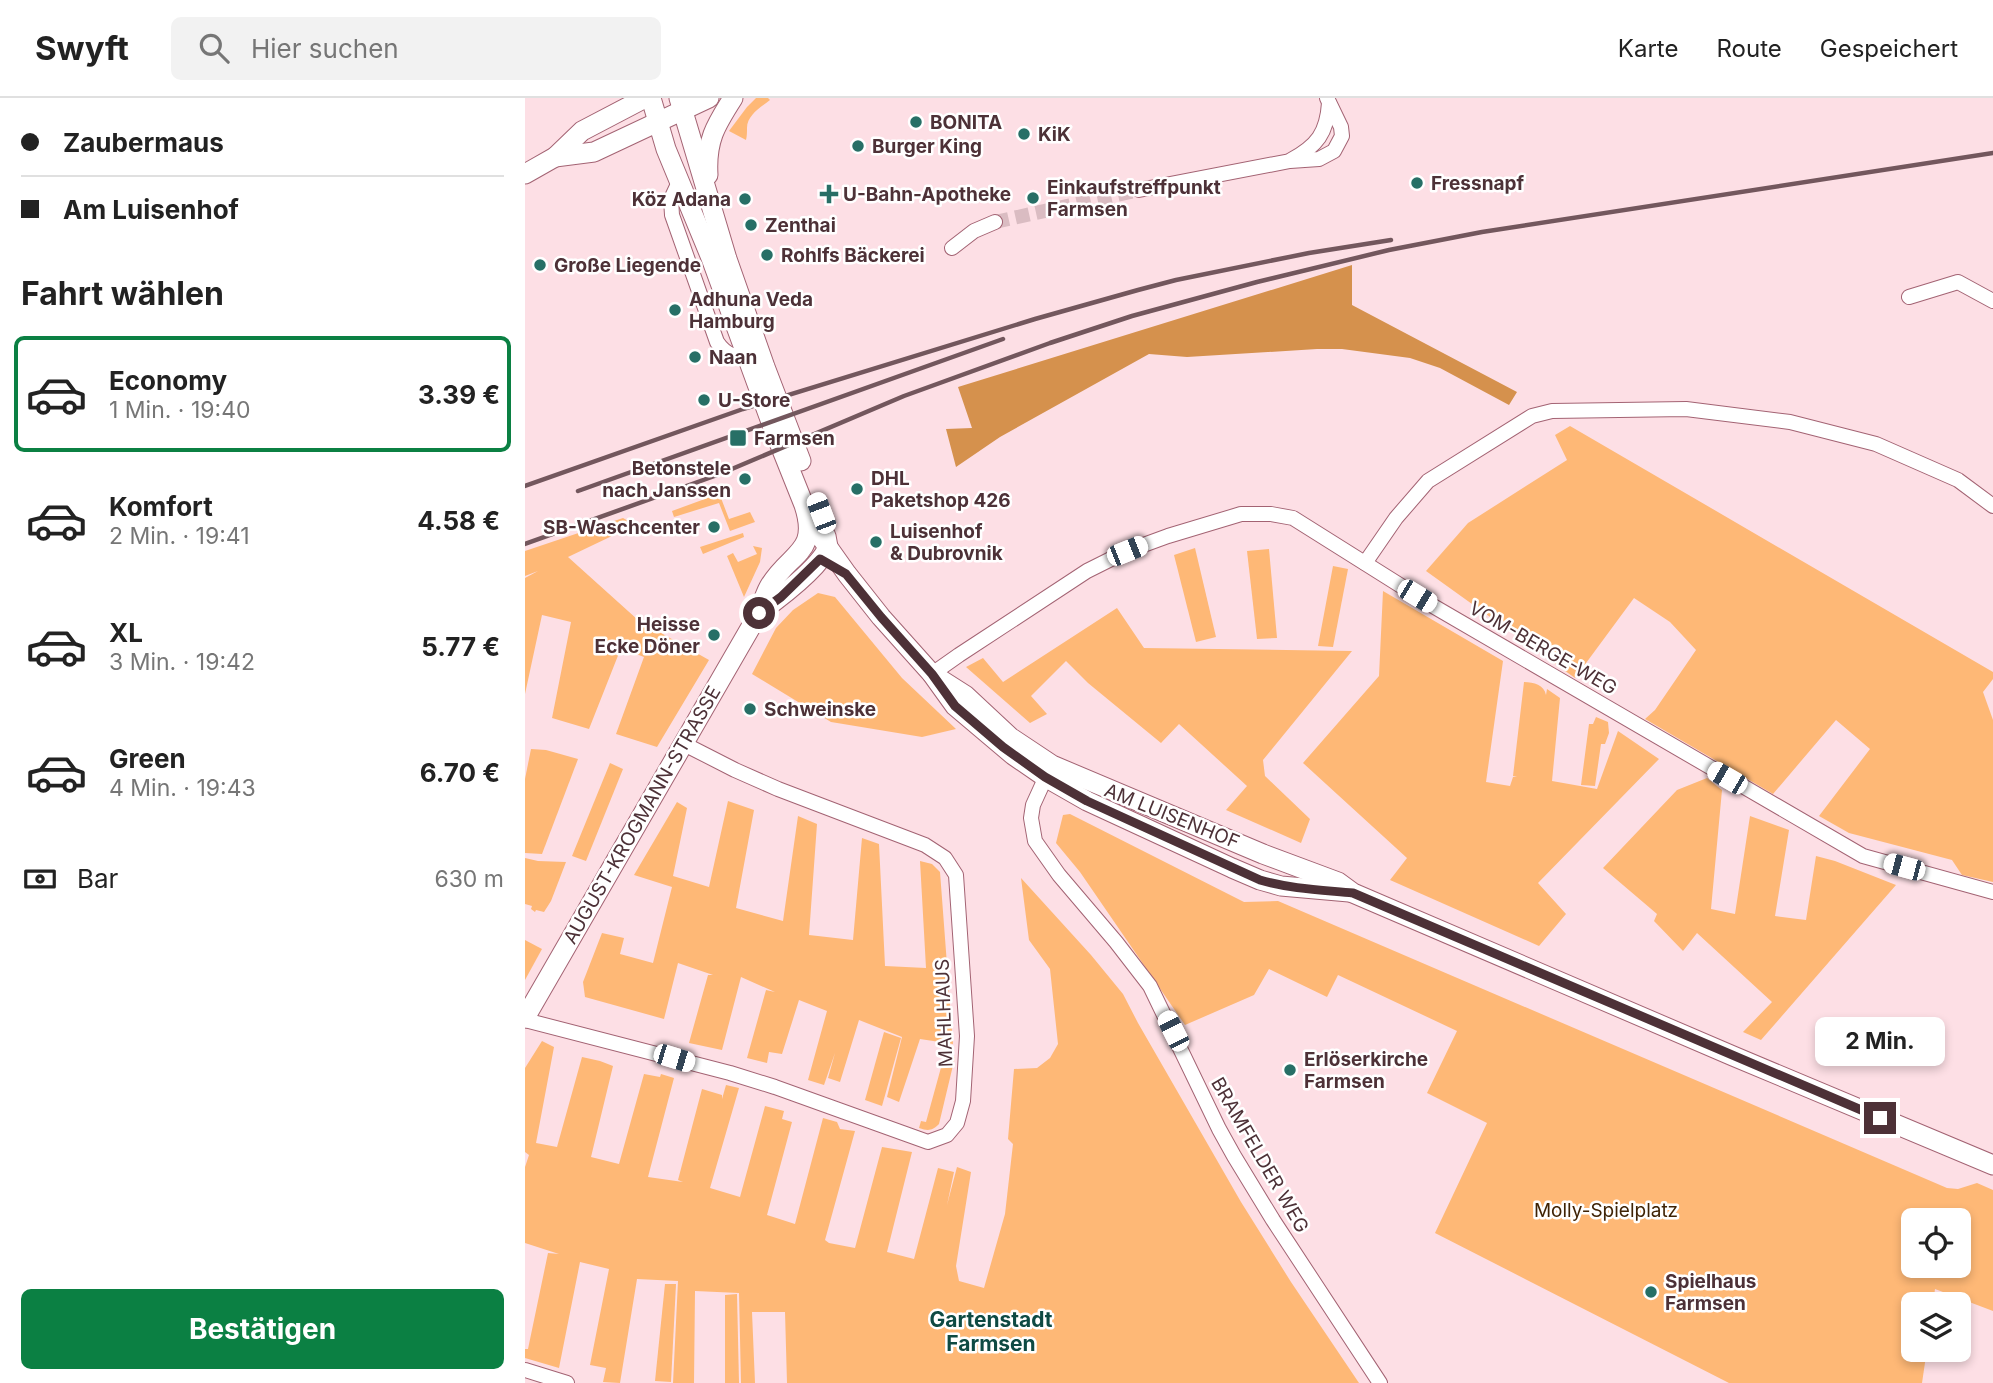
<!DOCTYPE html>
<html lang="de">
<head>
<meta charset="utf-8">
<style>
	body { margin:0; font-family:Inter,sans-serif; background:#f2f2f2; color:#222; height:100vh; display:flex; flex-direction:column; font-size:26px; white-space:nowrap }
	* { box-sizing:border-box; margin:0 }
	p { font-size:23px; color:#767676 }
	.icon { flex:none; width:38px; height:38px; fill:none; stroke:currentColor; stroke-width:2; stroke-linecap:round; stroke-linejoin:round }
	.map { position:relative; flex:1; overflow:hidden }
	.sheet { display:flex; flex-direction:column; background:#fff; width:525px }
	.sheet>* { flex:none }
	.guide { display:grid; align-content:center; height:154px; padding:0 21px; background:#fff }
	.buttons { position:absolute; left:1376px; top:1110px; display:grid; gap:14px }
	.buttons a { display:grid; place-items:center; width:70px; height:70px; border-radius:10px; background:#fff; box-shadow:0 4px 10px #0003; font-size:35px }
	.end { position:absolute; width:32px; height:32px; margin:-16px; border:9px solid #4d3137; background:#fff; box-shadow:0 0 0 4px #fff }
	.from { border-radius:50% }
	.bubble { position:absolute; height:49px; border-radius:10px; background:#fff; box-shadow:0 4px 10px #0003; font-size:23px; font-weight:700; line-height:49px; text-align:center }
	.car { position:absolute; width:21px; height:42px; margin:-21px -10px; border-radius:9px; box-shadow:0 0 5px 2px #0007; background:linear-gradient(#fff 24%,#345 0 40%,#fff 0 76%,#345 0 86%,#fff 0) }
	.guide b { display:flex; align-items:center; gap:24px; height:66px; font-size:26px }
	.guide b+b { border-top:2px solid #e0e0e0 }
	.guide i { width:18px; height:18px; background:#222 }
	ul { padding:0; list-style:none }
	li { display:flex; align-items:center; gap:21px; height:116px; margin:0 14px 10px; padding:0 7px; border:4px solid transparent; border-radius:10px }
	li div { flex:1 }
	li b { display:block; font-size:26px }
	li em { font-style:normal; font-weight:700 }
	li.on { border-color:#0b8043 }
	li>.icon { width:63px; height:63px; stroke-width:1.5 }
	h2 { padding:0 21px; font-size:32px; line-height:84px }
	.pay { display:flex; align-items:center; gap:18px; height:77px; padding:0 21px; font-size:26px }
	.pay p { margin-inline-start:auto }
	.action { display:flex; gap:14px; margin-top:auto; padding:14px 21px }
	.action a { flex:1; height:80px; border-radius:10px; background:#0b8043; color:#fff; font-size:28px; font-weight:700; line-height:80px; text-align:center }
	header { display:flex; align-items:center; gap:42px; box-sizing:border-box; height:98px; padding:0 35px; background:#fff; border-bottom:2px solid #e0e0e0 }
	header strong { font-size:33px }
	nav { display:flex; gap:38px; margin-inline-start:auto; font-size:24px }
	.search { width:490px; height:63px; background:#f2f2f2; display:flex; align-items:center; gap:18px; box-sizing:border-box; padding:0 24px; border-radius:10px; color:#767676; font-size:26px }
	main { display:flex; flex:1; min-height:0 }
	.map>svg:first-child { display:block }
	.green { fill:#feb876; fill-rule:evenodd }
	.forest { fill:#d5914d }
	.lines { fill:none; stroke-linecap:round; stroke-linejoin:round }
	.street-tunnel { stroke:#dabcc2; stroke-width:14; stroke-dasharray:14 7; stroke-linecap:butt }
	.street-casing { stroke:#a36373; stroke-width:16 }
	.secondary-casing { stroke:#a36373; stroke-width:21 }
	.street { stroke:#fff; stroke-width:14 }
	.secondary { stroke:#fff; stroke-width:19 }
	.rail { stroke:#73575d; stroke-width:4.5 }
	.route { stroke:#4d3137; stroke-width:9 }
	.poi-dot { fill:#276f66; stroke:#fff; stroke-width:2.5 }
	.labels { text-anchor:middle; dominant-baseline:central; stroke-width:5; stroke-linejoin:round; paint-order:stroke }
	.poi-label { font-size:19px; font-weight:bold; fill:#4d3137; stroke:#fff; text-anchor:start }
	.street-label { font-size:19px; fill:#4d3137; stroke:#fff }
	.park-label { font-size:19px; fill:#3f2305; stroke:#fff }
	.neighbourhood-label { font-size:21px; font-weight:bold; fill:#0e4a43; stroke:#fff }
</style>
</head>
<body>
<header>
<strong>Swyft</strong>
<div class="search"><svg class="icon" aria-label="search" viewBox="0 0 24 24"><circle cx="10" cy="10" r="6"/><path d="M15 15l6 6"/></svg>Hier suchen</div>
<nav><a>Karte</a><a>Route</a><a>Gespeichert</a></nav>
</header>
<main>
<section class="sheet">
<div class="guide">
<b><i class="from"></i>Zaubermaus</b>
<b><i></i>Am Luisenhof</b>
</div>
<h2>Fahrt wählen</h2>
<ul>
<li class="on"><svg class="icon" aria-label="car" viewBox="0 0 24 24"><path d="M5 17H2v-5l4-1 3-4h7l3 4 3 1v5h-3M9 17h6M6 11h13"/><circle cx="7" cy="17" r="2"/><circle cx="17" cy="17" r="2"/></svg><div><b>Economy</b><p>1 Min. · 19:40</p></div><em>3.39 €</em></li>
<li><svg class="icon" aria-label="car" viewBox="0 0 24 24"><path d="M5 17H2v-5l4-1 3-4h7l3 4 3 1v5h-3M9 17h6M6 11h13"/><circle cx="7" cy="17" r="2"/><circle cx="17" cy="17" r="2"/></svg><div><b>Komfort</b><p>2 Min. · 19:41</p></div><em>4.58 €</em></li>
<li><svg class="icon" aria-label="car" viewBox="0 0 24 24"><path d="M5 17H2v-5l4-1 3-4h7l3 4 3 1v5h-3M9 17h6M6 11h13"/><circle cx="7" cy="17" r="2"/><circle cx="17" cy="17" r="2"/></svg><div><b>XL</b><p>3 Min. · 19:42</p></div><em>5.77 €</em></li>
<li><svg class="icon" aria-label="car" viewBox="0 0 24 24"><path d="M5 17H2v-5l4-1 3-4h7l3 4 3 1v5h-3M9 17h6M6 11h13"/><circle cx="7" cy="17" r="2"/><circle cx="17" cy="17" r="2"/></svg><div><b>Green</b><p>4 Min. · 19:43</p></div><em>6.70 €</em></li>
</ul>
<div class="pay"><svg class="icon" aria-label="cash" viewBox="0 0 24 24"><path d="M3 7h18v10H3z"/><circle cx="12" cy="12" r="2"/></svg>Bar<p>630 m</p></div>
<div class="action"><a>Bestätigen</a></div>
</section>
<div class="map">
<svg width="1468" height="1285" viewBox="0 0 1468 1285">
	<rect width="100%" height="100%" fill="#fddfe5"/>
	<g class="green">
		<path d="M231 0H243L245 2C236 9 222 17 222 30 222 34 222 38 221 42L204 33 222 9Z"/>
		<path d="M1045 328 1468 574V581L1458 594 1468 622V784L1437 777 1427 762 1324 735 1294 718 1345 651 1311 622 1248 696 1120 621 1130 612 1171 552 1145 524 1109 500 1050 580 901 473 943 425 1042 362 1030 337Z"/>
		<path d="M188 398 194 401 196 400 204 421 225 414 230 424 205 433 194 405 149 419 147 413Z"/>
		<path d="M98 420 110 427 43 459 113 522 184 562 132 649 91 636 119 559 96 550 64 631 27 620 46 524 17 517 0 596V480L13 473 0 478V453Z"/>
		<path d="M218 435 219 439 178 456 175 449Z"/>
		<path d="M228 448 237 450 235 464 219 499 202 458 208 455 213 464 232 456Z"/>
		<path d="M670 450 691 539 671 544 649 457Z"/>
		<path d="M744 451 752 540 732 541 722 453Z"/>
		<path d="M808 468 823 471 808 549 793 548Z"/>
		<path d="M858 493 978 563 961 684 985 688 988 679H992L988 678 999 584C1009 584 1019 587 1021 597L1022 591 1035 600 1027 683 1072 691 1093 633 1134 661 1013 785 1041 816 1014 848 865 782 882 760 778 665 854 578Z"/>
		<path d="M293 495 310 499 377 580 431 631 397 639 306 624 227 576 251 530 268 512Z"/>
		<path d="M592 510 619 550 827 553 738 662 740 678 785 721 776 745 701 712 722 688 654 626 636 645 563 585 541 563 506 598 522 616 505 625 441 569 458 560 478 584Z"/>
		<path d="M1071 619 1083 624 1084 635 1080 646H1076L1070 688 1056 687 1064 626H1068Z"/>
		<path d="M6 651 21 652 53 661 17 756 0 755V681Z"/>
		<path d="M85 665 98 671 61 763 47 758Z"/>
		<path d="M1182 680 1197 692 1186 811 1210 816 1225 718 1264 732 1250 818 1281 822 1291 758 1310 763 1371 787 1236 942 1218 934 1247 904 1172 835 1158 853 1129 823 1132 816 1078 770 1152 692Z"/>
		<path d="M203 703 229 712 211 810 258 823 273 718 292 726 284 837 328 842 337 740 354 746 360 868 401 870 395 763 407 766 415 774 428 946 395 941 374 1004 362 999 377 939 334 922 315 984 303 980 310 955 299 987 283 982 302 913 274 902 257 956 244 954 242 965 222 960 241 892 250 894 216 879 197 952 164 945 183 877H188L153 865 139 921 60 899 58 884 77 835 99 840 95 856 128 865 147 789 109 777 152 704 162 710 148 778 184 789Z"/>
		<path d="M545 716 719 804 753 803 1422 1090 1433 1091 1452 1085 1468 1092V1213L1410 1191 1408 1206H1388V1251H1402L1397 1285H1204L910 1135 962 1025 902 995 932 933 813 877 802 899 744 871 729 897 660 927 555 774 531 745 538 717ZM1388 1122H1433V1167H1388Z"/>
		<path d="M0 760 13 763 41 764 26 803 19 814 11 812 10 814 6 811 7 808 0 806Z"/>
		<path d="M496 780 566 857 598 896 613 925 716 1104 766 1184 834 1285H262L260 1214H227L230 1285H216L214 1195 170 1193 169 1285H148L153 1183 112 1181 95 1285 78 1284 81 1270 65 1267 84 1171 55 1164 34 1270 0 1260V1251H3L23 1155 34 1156 0 1145V1069L4 1057 0 1054V970L17 943 29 949 11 1045 32 1049 57 959 75 963 88 968 66 1059 94 1066 119 976 135 979 136 976 149 980 123 1079 158 1084 153 1082 177 991 197 997V1001L201 987 214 990 185 1090 215 1099 240 1008 259 1013 257 1021 267 1024 242 1117 270 1126 298 1020 312 1024 315 1031 330 1033 300 1142 304 1145 330 1150 357 1049 387 1054 362 1154 389 1161 413 1070 429 1074 422 1107 432 1069 446 1074 431 1168 434 1183 459 1190 480 1116 488 1046 483 1041 489 971 512 970 525 960 533 946 525 871 504 842Z"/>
		<path d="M0 842 17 851 0 882Z"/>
		<path d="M359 934 376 940 357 1008 340 1002Z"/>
		<path d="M420 955 430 959 414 1026C407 1033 403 1033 394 1030L396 1023 401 1024Z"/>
		<path d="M140 1186H151L146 1284 130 1283Z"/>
		<path d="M212 1196 214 1285H200V1197Z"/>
	</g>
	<path class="forest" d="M827 167V207L992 294 984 307 915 270 885 260 817 251H792L662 259 624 256 475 339 431 369 421 331 447 330 433 289Z"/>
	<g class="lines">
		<path class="street-tunnel" d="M470 124 614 92"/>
		<g class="street-casing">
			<g id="street">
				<path d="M766 62C792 48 802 35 804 5"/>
				<path d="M154 84 146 101 147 117 192 244C200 256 214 264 227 255"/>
				<path d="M614 92 765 63 794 61 809 53 817 38 816 29 802 0"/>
				<path d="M427 150 449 133 470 124"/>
				<path d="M1384 199 1433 184 1468 203"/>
				<path d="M840 465 871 420 903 383 1007 318 1027 313 1161 311 1265 324 1351 346 1433 382 1468 408"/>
				<path d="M407 576 434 557 562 473 602 453 643 438 716 416H746L768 420 908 508 1338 758 1468 794"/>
				<path d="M524 672 508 707 506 720 510 743 534 777 591 844 625 888 694 1031 709 1058 748 1122 855 1285"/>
				<path d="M0 922 205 975 250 989 403 1044 422 1037 432 1025 438 1003 442 938 431 777 420 760 400 747 253 691 210 672 159 646"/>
				<path d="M0 1272 42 1285"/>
			</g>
		</g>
		<g class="secondary-casing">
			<g id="secondary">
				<path d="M154 0 202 161 240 269 276 363"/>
				<path d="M30 59 69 54 184 0"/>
				<path d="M0 76 30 59 57 33 120 0"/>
				<path d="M183 77C181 43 190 28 208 0"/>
				<path d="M283 421 322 476 356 519 407 576 430 608 488 657 520 679 562 703 707 770 735 782 756 788 824 794"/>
				<path d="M235 514C253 501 295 469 303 449L301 438"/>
				<path d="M407 576 440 597 485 639 527 667 738 756 813 784 828 795 1208 958 1468 1067"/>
				<path d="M0 920 234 515C237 506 240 496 244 489 264 454 295 456 279 407L247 327 186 160 141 51 126 0"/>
			</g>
		</g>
		<use href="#street" class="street"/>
		<use href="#secondary" class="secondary"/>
		<g class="rail">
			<path d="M0 388 218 311 510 221 613 192 651 182 784 155 866 142"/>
			<path d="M53 393 478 241"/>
			<path d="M0 446 195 376 379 298 525 245 607 218 732 184 864 152 957 134 1468 55"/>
		</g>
	</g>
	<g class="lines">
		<path class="route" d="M234 515 256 499 295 461 321 476 356 519 407 576 430 608 478 649 520 679 562 703 735 782C766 791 797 792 828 795L1355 1020"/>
	</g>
	<g class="poi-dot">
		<circle cx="391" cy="24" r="7"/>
		<circle cx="499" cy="36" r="7"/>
		<circle cx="333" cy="48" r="7"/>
		<circle cx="892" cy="85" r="7"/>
		<path d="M300.5 85.5h7v7h7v7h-7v7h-7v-7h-7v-7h7z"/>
		<circle cx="508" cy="100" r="7"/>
		<circle cx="220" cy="101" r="7"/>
		<circle cx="226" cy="127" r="7"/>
		<circle cx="242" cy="157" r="7"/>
		<circle cx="15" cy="167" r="7"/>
		<circle cx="150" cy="212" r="7"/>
		<circle cx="170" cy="259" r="7"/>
		<circle cx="179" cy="302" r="7"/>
		<rect x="204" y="331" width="18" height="18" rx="3.5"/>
		<circle cx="220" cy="381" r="7"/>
		<circle cx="332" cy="391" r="7"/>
		<circle cx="189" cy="429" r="7"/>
		<circle cx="351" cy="444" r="7"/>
		<circle cx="189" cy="537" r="7"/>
		<circle cx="225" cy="611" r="7"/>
		<circle cx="765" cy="972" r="7"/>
		<circle cx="1126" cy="1194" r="7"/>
	</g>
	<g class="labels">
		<g class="poi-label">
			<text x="405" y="24">BONITA</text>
			<text x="513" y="36">KiK</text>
			<text x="347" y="48">Burger King</text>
			<text x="906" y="85">Fressnapf</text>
			<text x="522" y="89">Einkaufstreffpunkt<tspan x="522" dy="22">Farmsen</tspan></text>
			<text x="318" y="96">U-Bahn-Apotheke</text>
			<text x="206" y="101" text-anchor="end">Köz Adana</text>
			<text x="240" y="127">Zenthai</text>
			<text x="256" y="157">Rohlfs Bäckerei</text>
			<text x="29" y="167">Große Liegende</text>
			<text x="164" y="201">Adhuna Veda<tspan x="164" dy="22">Hamburg</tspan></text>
			<text x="184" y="259">Naan</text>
			<text x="193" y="302">U-Store</text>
			<text x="229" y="340">Farmsen</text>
			<text x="206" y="370" text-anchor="end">Betonstele<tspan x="206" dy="22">nach Janssen</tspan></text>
			<text x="346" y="380">DHL<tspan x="346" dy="22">Paketshop 426</tspan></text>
			<text x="175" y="429" text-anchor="end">SB-Waschcenter</text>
			<text x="365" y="433">Luisenhof<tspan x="365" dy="22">&amp; Dubrovnik</tspan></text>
			<text x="175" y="526" text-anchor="end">Heisse<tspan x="175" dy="22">Ecke Döner</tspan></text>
			<text x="239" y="611">Schweinske</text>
			<text x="779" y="961">Erlöserkirche<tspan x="779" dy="22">Farmsen</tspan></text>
			<text x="1140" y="1183">Spielhaus<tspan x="1140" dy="22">Farmsen</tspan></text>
		</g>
		<g class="street-label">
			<text transform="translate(1018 550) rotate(30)">VOM-BERGE-WEG</text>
			<text transform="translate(117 717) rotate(-60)">AUGUST-KROGMANN-STRASSE</text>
			<text transform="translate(647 718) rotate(22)">AM LUISENHOF</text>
			<text transform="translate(419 915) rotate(-92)">MAHLHAUS</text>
			<text transform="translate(735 1057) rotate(60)">BRAMFELDER WEG</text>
		</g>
		<g class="park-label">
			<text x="1081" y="1112">Molly-Spielplatz</text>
		</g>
		<g class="neighbourhood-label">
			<text x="466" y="1221">Gartenstadt<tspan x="466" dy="24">Farmsen</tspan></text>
		</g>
	</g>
</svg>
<div class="buttons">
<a><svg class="icon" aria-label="locate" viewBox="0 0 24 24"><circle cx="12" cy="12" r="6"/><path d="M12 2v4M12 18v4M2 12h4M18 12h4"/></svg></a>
<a><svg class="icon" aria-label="layers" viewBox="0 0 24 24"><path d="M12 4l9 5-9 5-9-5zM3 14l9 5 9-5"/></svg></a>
</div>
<i class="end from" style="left:234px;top:515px"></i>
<i class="end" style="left:1355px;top:1020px"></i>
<div class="bubble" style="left:1290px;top:919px;width:130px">2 Min.</div>
<i class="car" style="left:296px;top:415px;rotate:339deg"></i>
<i class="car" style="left:602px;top:453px;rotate:68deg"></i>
<i class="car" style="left:892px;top:498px;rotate:121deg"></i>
<i class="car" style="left:1202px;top:680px;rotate:300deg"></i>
<i class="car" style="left:1379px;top:769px;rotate:285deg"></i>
<i class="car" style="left:648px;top:933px;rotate:333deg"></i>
<i class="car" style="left:149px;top:960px;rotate:107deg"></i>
</div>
</main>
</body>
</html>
